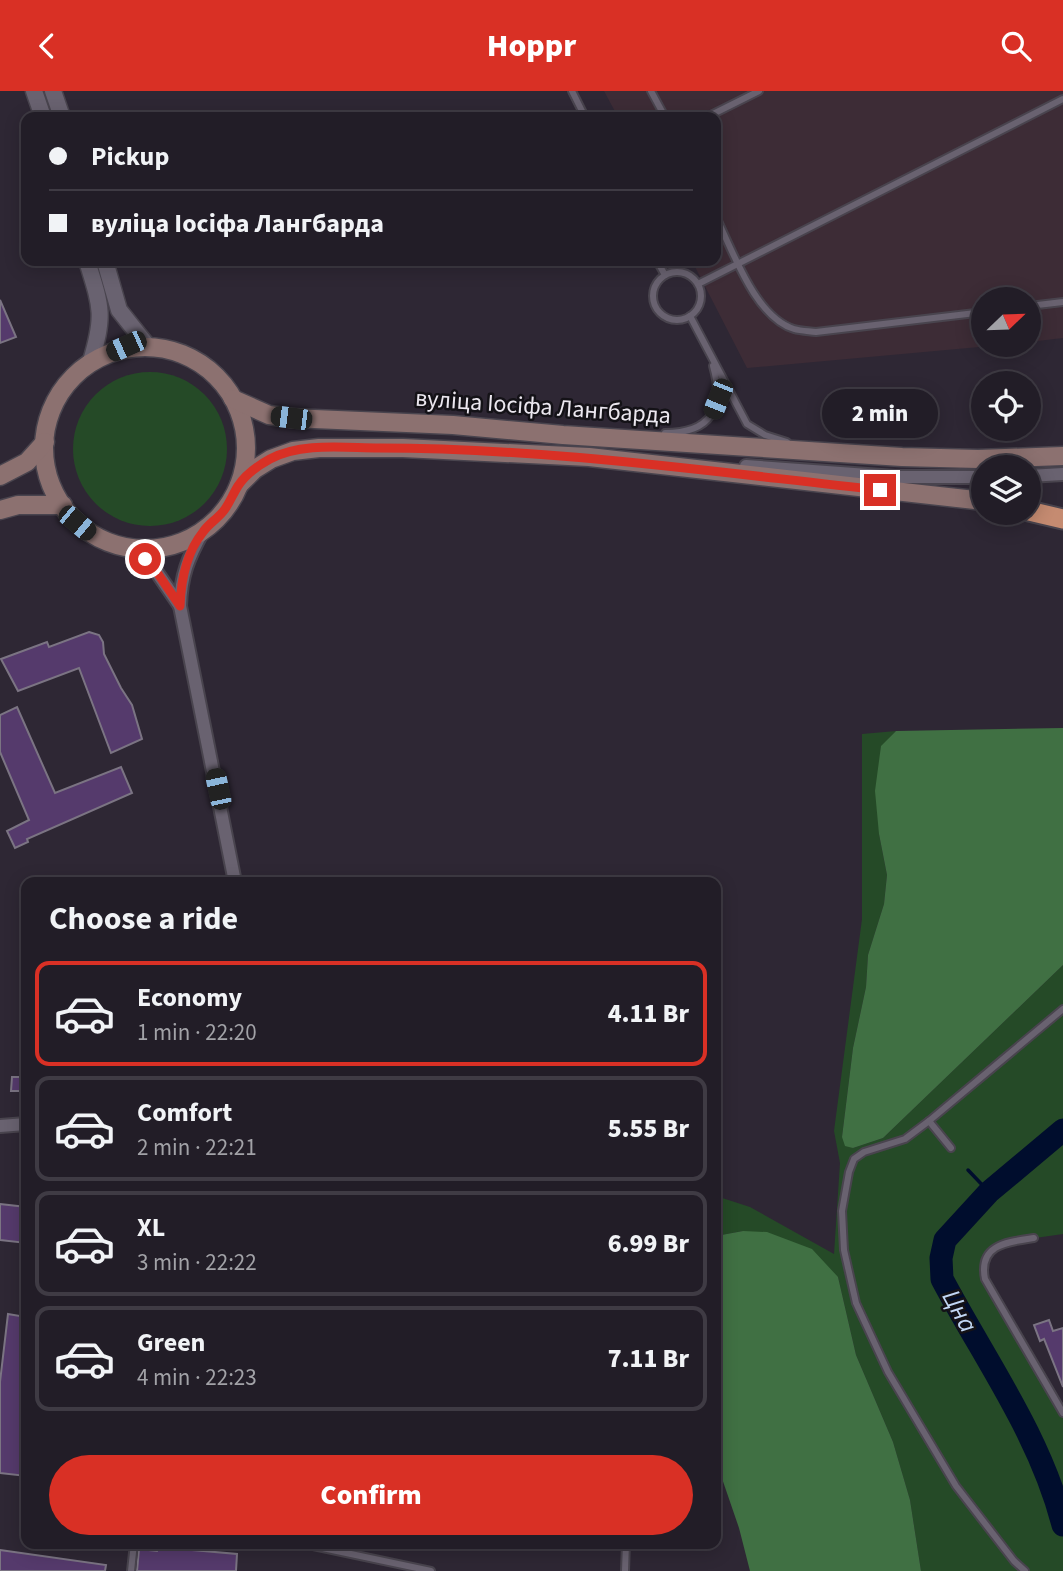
<!DOCTYPE html>
<html lang="en">
<head>
<meta charset="utf-8">
<style>
	body { margin:0; font-family:"Source Sans 3",sans-serif; background:#2e2a33; color:#f1f3f6; height:100vh; display:flex; flex-direction:column; font-size:26px; white-space:nowrap }
	* { box-sizing:border-box; margin:0 }
	p { font-size:23px; color:#a2a2a7 }
	.icon { flex:none; width:38px; height:38px; fill:none; stroke:currentColor; stroke-width:2; stroke-linecap:round; stroke-linejoin:round }
	.map { position:relative; flex:1; overflow:hidden }
	.sheet { position:absolute; left:21px; top:786px; width:700px; height:672px; display:flex; flex-direction:column; background:#221d27; border-radius:14px; box-shadow:0 4px 18px #0003,0 0 0 2px #3f3b44 }
	.sheet>* { flex:none }
	.top-card { position:absolute; left:21px; top:21px; width:700px; height:154px; border-radius:14px; box-shadow:0 4px 18px #0003,0 0 0 2px #3f3b44; display:grid; align-content:center; height:154px; padding:0 28px; background:#221d27 }
	.needle { width:46px; rotate:67deg }
	.buttons { position:absolute; left:971px; top:196px; display:grid; gap:14px }
	.buttons a { display:grid; place-items:center; width:70px; height:70px; border-radius:50%; background:#221d27; box-shadow:0 4px 18px #0003,0 0 0 2px #3f3b44; font-size:35px }
	.end { position:absolute; width:32px; height:32px; margin:-16px; border:9px solid #d93025; background:#fff; box-shadow:0 0 0 4px #fff }
	.from { border-radius:50% }
	.bubble { position:absolute; height:49px; border-radius:24px; background:#221d27; box-shadow:0 4px 18px #0003,0 0 0 2px #3f3b44; font-size:23px; font-weight:800; line-height:49px; text-align:center }
	.car { position:absolute; width:21px; height:42px; margin:-21px -10px; border-radius:9px; box-shadow:0 0 5px 2px #0007; background:linear-gradient(#222 24%,#8ab4d8 0 40%,#222 0 76%,#8ab4d8 0 86%,#222 0) }
	.top-card b { display:flex; align-items:center; gap:24px; height:66px; font-size:26px }
	.top-card b+b { border-top:2px solid #3f3b44 }
	.top-card i { width:18px; height:18px; background:#f1f3f6 }
	ul { padding:0; list-style:none }
	li { display:flex; align-items:center; gap:21px; height:105px; margin:0 14px 10px; padding:0 14px; border:4px solid #3f3b44; border-radius:14px }
	li div { flex:1 }
	li b { display:block; font-size:26px }
	li em { font-style:normal; font-weight:800 }
	li.on { border-color:#d93025 }
	li>.icon { width:63px; height:63px; stroke-width:1.5 }
	h2 { padding:0 28px; font-size:32px; line-height:84px }
	.primary-button { display:flex; gap:14px; margin-top:auto; padding:14px 28px }
	.primary-button a { flex:1; height:80px; border-radius:42px; background:#d93025; color:#fff; font-size:28px; font-weight:800; line-height:80px; text-align:center }
	header { display:flex; justify-content:space-between; align-items:center; height:91px; padding:0 28px; background:#d93025; color:#fff; font-size:32px; font-weight:800 }
	.map>svg:first-child { display:block }
	.commercial { fill:#3d2c36 }
	.green { fill:#254a27 }
	.forest { fill:#407043 }
	.lines { fill:none; stroke-linecap:round; stroke-linejoin:round }
	.stream { stroke:#000d2d; stroke-width:3.5 }
	.river { stroke:#000d2d; stroke-width:23 }
	.building { fill:#553a6c; stroke:#7b7483; stroke-width:2 }
	.service-casing { stroke:#49444e; stroke-width:10 }
	.minor-casing { stroke:#49444e; stroke-width:16 }
	.tertiary-casing { stroke:#49444e; stroke-width:19 }
	.secondary-casing { stroke:#49444e; stroke-width:21 }
	.trunk-casing { stroke:#49444e; stroke-width:23 }
	.service { stroke:#696270; stroke-width:6 }
	.minor { stroke:#696270; stroke-width:12 }
	.tertiary { stroke:#696270; stroke-width:16 }
	.secondary { stroke:#8c7170; stroke-width:18 }
	.trunk { stroke:#c58b71; stroke-width:19 }
	.route { stroke:#d93025; stroke-width:9 }
	.labels { text-anchor:middle; dominant-baseline:central; stroke-width:5; stroke-linejoin:round; paint-order:stroke }
	.street-label { font-size:24px; fill:#ebe7ef; stroke:#141217 }
	.water-label { font-size:26px; font-style:italic; fill:#c2d7f4; stroke:#141217 }
</style>
</head>
<body>
<header><svg class="icon" aria-label="back" viewBox="0 0 24 24"><path d="M15 5l-7 7 7 7"/></svg>Hoppr<svg class="icon" aria-label="search" viewBox="0 0 24 24"><circle cx="10" cy="10" r="6"/><path d="M15 15l6 6"/></svg></header>
<div class="map">
<svg width="1063" height="1480" viewBox="0 0 1063 1480">
	<rect width="100%" height="100%" fill="#2e2734"/>
	<path class="commercial" d="M604 0H1063V247L1029 251V208H984V254H1001L747 277 692 170H716V26H618Z"/>
	<g class="green">
		<circle cx="150" cy="358" r="77"/>
		<path d="M896 640 881 656 879 743 887 784 884 813 868 864 866 896 853 957 842 1046 853 1057 883 1047 1063 874V1143L1008 1151 996 1156 983 1178 1063 1322V1480H921L910 1409 893 1351 856 1264 838 1186 743 1140 716 1145V1105L750 1116 834 1163 840 1072 834 1040 862 828V643Z"/>
	</g>
	<g class="forest">
		<path d="M1063 637V874L883 1047 853 1057 845 1055 842 1046 853 957 866 896 868 864 884 813 887 784 879 743 875 700 881 655 896 640Z"/>
		<path d="M743 1140 767 1141 812 1158 838 1186 856 1264 893 1351 910 1409 921 1480H750L739 1437 716 1370V1145Z"/>
	</g>
	<g class="lines">
		<path class="stream" d="M968 1079 989 1101"/>
		<path class="river" d="M1063 1039 989 1101 945 1149 941 1167 942 1188C985 1269 1040 1344 1063 1434"/>
	</g>
	<g class="building">
		<path d="M0 209 16 246 0 252Z"/>
		<path d="M89 541 99 544 103 551 104 563 121 597 132 614 142 648 111 662 79 577 18 600 1 568 47 551 49 556Z"/>
		<path d="M17 616 55 702 121 676 132 702 27 748 28 751 15 757 7 740 29 729 0 661V624Z"/>
		<path d="M12 986H26V1000H11Z"/>
		<path d="M0 1113 26 1116V1152L0 1149Z"/>
		<path d="M8 1223 26 1226V1385L0 1382V1291Z"/>
		<path d="M1049 1229 1053 1240 1063 1237V1296L1044 1248 1040 1250 1034 1234Z"/>
		<path d="M158 1456 237 1463 236 1480H137L139 1458 157 1460Z"/>
		<path d="M0 1459 106 1474 105 1480H0Z"/>
	</g>
	<g class="lines">
		<g class="service-casing">
			<g id="service">
				<path d="M572 0 585 26"/>
				<path d="M651 0 665 26"/>
				<path d="M707 26 759 0"/>
				<path d="M716 126C733 160 755 226 794 238 801 240 809 240 816 241L984 221"/>
				<path d="M657 170 665 184"/>
				<circle cx="677" cy="205" r="24"/>
				<path d="M698 193 1063 8"/>
				<path d="M1029 215 1063 211"/>
				<path d="M690 225 747 333 765 344 787 351"/>
				<path d="M665 342C711 342 725 317 713 275"/>
				<path d="M929 1030 951 1057"/>
				<path d="M1034 1147C1008 1151 978 1153 985 1188L1063 1322"/>
				<path d="M299 1452 431 1480"/>
				<path d="M131 1480 134 1452"/>
				<path d="M625 1480 626 1452"/>
				<path d="M1025 1480 1014 1470 956 1395 888 1281 856 1212 844 1159 842 1120 849 1081 854 1068 864 1061 905 1048 929 1030 1063 918"/>
			</g>
		</g>
		<g class="minor-casing">
			<g id="minor">
				<path d="M746 375 895 386H984"/>
				<path d="M1029 385 1063 383"/>
				<path d="M203 440C188 467 181 484 180 515L235 791"/>
				<path d="M134 460 156 480 180 515"/>
				<path d="M0 1035 26 1033"/>
			</g>
		</g>
		<g class="tertiary-casing">
			<g id="tertiary">
				<path d="M34 0 43 26"/>
				<path d="M53 0 62 26"/>
				<path d="M87 170C101 215 105 224 91 270"/>
				<path d="M105 170 119 219 146 253"/>
			</g>
		</g>
		<g class="secondary-casing">
			<g id="secondary">
				<circle cx="145" cy="357" r="101"/>
				<path d="M233 308 269 324 291 327 453 334 563 344 902 366 978 368 1063 365"/>
				<path d="M0 385 27 371 45 351"/>
				<path d="M239 394 255 378 271 368 293 360 319 357H403L589 366 984 410"/>
				<path d="M0 419 18 414H63"/>
			</g>
		</g>
		<g class="trunk-casing">
			<path id="trunk" d="M1029 420 1063 428"/>
		</g>
		<use href="#service" class="service"/>
		<use href="#minor" class="minor"/>
		<use href="#tertiary" class="tertiary"/>
		<use href="#secondary" class="secondary"/>
		<use href="#trunk" class="trunk"/>
	</g>
	<g class="lines">
		<path class="route" d="M145 468 156 480 180 515C181 489 186 462 203 441 209 432 219 427 225 418 230 411 233 403 238 395 245 384 259 374 270 368 302 351 345 357 379 357 547 357 713 381 880 399"/>
	</g>
	<g class="labels">
		<g class="street-label">
			<text transform="translate(543 316) rotate(4)">вуліца Іосіфа Лангбарда</text>
		</g>
		<g class="water-label">
			<text transform="translate(960 1220) rotate(61)">Цна</text>
		</g>
	</g>
</svg>
<div class="buttons">
<a><svg class="needle" viewBox="-14 -14 28 28"><path d="M0-13l5 13h-10z" fill="#e53935"/><path d="M0 13l5-13h-10z" fill="#a2a2a7"/></svg></a>
<a><svg class="icon" aria-label="locate" viewBox="0 0 24 24"><circle cx="12" cy="12" r="6"/><path d="M12 2v4M12 18v4M2 12h4M18 12h4"/></svg></a>
<a><svg class="icon" aria-label="layers" viewBox="0 0 24 24"><path d="M12 4l9 5-9 5-9-5zM3 14l9 5 9-5"/></svg></a>
</div>
<i class="end from" style="left:145px;top:468px"></i>
<i class="end" style="left:880px;top:399px"></i>
<div class="bubble" style="left:822px;top:298px;width:116px">2 min</div>
<i class="car" style="left:126px;top:255px;rotate:246deg"></i>
<i class="car" style="left:718px;top:308px;rotate:202deg"></i>
<i class="car" style="left:291px;top:327px;rotate:277deg"></i>
<i class="car" style="left:77px;top:432px;rotate:130deg"></i>
<i class="car" style="left:218px;top:698px;rotate:348deg"></i>
<div class="top-card">
<b><i class="from"></i>Pickup</b>
<b><i></i>вуліца Іосіфа Лангбарда</b>
</div>
<section class="sheet">
<h2>Choose a ride</h2>
<ul>
<li class="on"><svg class="icon" aria-label="car" viewBox="0 0 24 24"><path d="M5 17H2v-5l4-1 3-4h7l3 4 3 1v5h-3M9 17h6M6 11h13"/><circle cx="7" cy="17" r="2"/><circle cx="17" cy="17" r="2"/></svg><div><b>Economy</b><p>1 min · 22:20</p></div><em>4.11 Br</em></li>
<li><svg class="icon" aria-label="car" viewBox="0 0 24 24"><path d="M5 17H2v-5l4-1 3-4h7l3 4 3 1v5h-3M9 17h6M6 11h13"/><circle cx="7" cy="17" r="2"/><circle cx="17" cy="17" r="2"/></svg><div><b>Comfort</b><p>2 min · 22:21</p></div><em>5.55 Br</em></li>
<li><svg class="icon" aria-label="car" viewBox="0 0 24 24"><path d="M5 17H2v-5l4-1 3-4h7l3 4 3 1v5h-3M9 17h6M6 11h13"/><circle cx="7" cy="17" r="2"/><circle cx="17" cy="17" r="2"/></svg><div><b>XL</b><p>3 min · 22:22</p></div><em>6.99 Br</em></li>
<li><svg class="icon" aria-label="car" viewBox="0 0 24 24"><path d="M5 17H2v-5l4-1 3-4h7l3 4 3 1v5h-3M9 17h6M6 11h13"/><circle cx="7" cy="17" r="2"/><circle cx="17" cy="17" r="2"/></svg><div><b>Green</b><p>4 min · 22:23</p></div><em>7.11 Br</em></li>
</ul>
<div class="primary-button"><a>Confirm</a></div>
</section>
</div>
</body>
</html>
